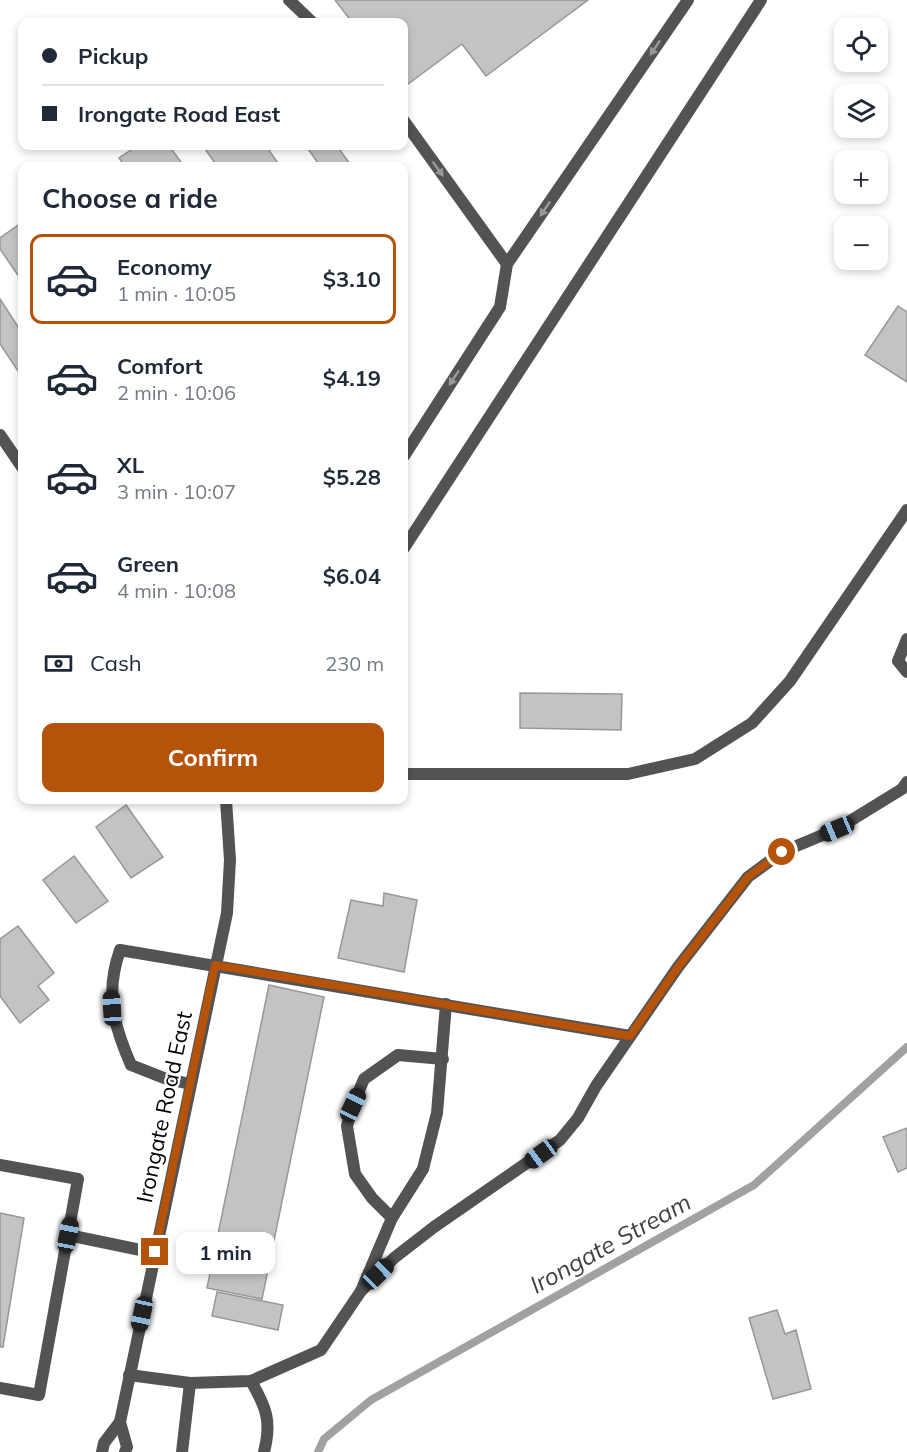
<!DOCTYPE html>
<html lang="en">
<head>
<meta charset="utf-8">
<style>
	body { margin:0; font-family:Mulish,sans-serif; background:#f2f2f3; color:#1f2937; height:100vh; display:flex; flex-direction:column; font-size:22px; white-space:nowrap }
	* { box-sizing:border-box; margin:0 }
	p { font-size:20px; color:#747a83 }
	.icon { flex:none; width:33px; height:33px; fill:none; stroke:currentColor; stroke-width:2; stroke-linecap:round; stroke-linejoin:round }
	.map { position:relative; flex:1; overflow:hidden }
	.details { position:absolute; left:18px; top:162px; width:390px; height:642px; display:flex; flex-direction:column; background:#fff; border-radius:12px; box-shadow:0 3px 9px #0003 }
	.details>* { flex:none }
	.guide { position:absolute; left:18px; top:18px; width:390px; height:132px; border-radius:12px; box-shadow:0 3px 9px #0003; display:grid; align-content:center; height:132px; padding:0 24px; background:#fff }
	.buttons { position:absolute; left:834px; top:18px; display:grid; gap:12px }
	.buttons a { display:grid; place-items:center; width:54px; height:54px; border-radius:12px; background:#fff; box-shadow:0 3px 9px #0003; font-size:30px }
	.end { position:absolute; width:27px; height:27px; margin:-14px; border:8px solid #b45309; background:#fff; box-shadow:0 0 0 3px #fff }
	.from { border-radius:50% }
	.bubble { position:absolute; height:42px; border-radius:12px; background:#fff; box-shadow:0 3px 9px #0003; font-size:20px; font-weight:700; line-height:42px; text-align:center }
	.car { position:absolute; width:18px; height:36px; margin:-18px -9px; border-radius:8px; box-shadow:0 0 4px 2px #0007; background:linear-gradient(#222 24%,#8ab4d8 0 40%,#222 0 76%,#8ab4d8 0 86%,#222 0) }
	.guide b { display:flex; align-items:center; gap:21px; height:57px; font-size:22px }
	.guide b+b { border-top:2px solid #e0e1e3 }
	.guide i { width:15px; height:15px; background:#1f2937 }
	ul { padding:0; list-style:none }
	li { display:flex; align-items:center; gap:18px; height:90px; margin:0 12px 9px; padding:0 12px; border:3px solid transparent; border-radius:12px }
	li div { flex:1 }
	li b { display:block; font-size:22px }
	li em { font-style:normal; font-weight:700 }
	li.selected { border-color:#b45309 }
	li>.icon { width:54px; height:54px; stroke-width:1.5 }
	h2 { padding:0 24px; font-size:27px; line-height:72px }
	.pay { display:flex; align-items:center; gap:15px; height:66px; padding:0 24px; font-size:22px }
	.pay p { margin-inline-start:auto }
	.button { display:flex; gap:12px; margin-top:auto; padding:12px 24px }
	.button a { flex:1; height:69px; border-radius:12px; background:#b45309; color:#fff; font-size:24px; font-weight:700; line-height:69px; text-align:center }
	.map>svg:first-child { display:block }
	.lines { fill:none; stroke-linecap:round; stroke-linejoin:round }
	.stream { stroke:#a1a1a1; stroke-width:8 }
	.building { fill:#c3c3c3; stroke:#979797; stroke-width:1.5 }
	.service { stroke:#535353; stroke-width:12 }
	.minor { stroke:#535353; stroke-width:12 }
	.oneway { fill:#989898 }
	.route { stroke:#b45309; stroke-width:8 }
	.labels { text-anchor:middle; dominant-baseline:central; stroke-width:4.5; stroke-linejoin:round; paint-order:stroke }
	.street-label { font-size:22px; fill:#000; stroke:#fff }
	.water-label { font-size:24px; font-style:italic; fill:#424242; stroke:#fff }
</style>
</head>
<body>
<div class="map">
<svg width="907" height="1452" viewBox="0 0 907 1452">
	<rect width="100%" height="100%" fill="#fff"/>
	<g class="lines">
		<path class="stream" d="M318 1452 324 1439 371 1400 754 1185 907 1047"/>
	</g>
	<g class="building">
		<path d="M335 0H588L486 76 462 44 404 87V22H352Z"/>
		<path d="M137 146H169L184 166H125L119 158Z"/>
		<path d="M203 146H266L280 166H217Z"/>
		<path d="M306 146H337L350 164 346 166H320Z"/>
		<path d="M21 223 22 226V281L0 249V238Z"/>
		<path d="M0 299 22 333V377L0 344Z"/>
		<path d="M898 306 907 312V382L865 355Z"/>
		<path d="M520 693 622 694 621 730 520 728Z"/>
		<path d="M126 805 163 857 131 878 96 827Z"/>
		<path d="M74 856 108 901 76 923 43 880Z"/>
		<path d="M384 893 417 900 404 972 338 958 351 900 383 906Z"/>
		<path d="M18 926 54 973 38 986 49 1000 20 1023 0 996V939Z"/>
		<path d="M269 985 324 997 262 1299 207 1288Z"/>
		<path d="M907 1128V1168L898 1172 883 1137Z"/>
		<path d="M0 1213 24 1218 3 1347H0Z"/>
		<path d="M217 1292 283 1305 278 1330 212 1316Z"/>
		<path d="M777 1310 785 1334 796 1330 811 1389 773 1399 749 1318Z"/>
	</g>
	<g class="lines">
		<g class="service">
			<path d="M289 0 312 22"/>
			<path d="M404 121 507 264"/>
			<path d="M404 456 500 307 507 264 688 0"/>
			<path d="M404 548 761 0"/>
			<path d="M907 639 898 661 907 672"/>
			<path d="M404 774H628L695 759 752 723 790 681 907 510"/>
			<path d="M190 1084 164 1078 131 1065C113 1024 105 993 120 950L630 1036"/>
			<path d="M0 1165 78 1179 39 1395 0 1388"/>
			<path d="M392 1218 372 1198 355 1174 347 1126 353 1105 364 1079 398 1055 443 1059"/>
			<path d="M68 1235 155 1253"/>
			<path d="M361 1291 394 1258 434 1227 560 1140 578 1118 596 1086 678 967 748 877 782 852 837 829 902 789 907 782"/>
			<path d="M129 1375 190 1383 251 1381 321 1350 361 1291 392 1218 423 1169 437 1113 446 1004"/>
			<path d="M251 1381C266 1407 272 1421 264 1452"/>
			<path d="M182 1452 190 1383"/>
		</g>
		<g class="minor">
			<path d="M0 435 22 467"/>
			<path d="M102 1452 104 1443 120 1422"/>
			<path d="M125 1452 127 1447 120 1422 227 913 230 860 226 800"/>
		</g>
	</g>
	<defs><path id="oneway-solid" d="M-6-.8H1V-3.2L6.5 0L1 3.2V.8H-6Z" transform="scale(1.5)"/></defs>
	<g class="oneway">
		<use href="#oneway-solid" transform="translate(655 48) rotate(124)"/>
		<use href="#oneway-solid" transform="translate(438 169) rotate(54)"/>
		<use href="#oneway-solid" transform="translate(545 209) rotate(124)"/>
		<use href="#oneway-solid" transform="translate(454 378) rotate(123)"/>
	</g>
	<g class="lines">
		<path class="route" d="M155 1252 215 965 630 1036 678 967 748 877 782 852"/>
	</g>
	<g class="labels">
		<g class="street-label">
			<text transform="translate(164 1107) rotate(-78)">Irongate Road East</text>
		</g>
		<g class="water-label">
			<text transform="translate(610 1243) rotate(-29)">Irongate Stream</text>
		</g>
	</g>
</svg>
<div class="buttons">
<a><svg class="icon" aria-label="locate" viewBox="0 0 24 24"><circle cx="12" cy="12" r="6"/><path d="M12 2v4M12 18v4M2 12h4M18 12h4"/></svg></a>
<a><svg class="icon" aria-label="layers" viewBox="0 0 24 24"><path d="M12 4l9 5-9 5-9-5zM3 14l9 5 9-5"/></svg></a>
<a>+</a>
<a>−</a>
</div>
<i class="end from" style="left:782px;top:852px"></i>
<i class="end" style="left:155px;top:1252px"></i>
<div class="bubble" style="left:176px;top:1232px;width:99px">1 min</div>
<i class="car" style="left:837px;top:829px;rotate:247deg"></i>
<i class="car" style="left:112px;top:1008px;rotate:357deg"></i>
<i class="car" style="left:353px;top:1105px;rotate:25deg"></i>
<i class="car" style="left:541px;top:1154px;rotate:234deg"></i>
<i class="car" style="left:68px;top:1235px;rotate:11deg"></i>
<i class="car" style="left:378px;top:1274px;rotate:46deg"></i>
<i class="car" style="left:142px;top:1314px;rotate:192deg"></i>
<div class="guide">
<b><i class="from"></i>Pickup</b>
<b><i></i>Irongate Road East</b>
</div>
<section class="details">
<h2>Choose a ride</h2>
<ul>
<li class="selected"><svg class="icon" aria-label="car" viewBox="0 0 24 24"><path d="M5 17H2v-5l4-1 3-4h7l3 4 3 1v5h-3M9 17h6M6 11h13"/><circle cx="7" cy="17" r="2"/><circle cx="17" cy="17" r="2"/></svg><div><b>Economy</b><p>1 min · 10:05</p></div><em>$3.10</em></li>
<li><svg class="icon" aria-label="car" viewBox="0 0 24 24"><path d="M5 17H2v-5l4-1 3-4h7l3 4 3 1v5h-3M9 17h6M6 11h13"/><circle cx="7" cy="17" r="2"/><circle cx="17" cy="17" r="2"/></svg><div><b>Comfort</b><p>2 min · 10:06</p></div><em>$4.19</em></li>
<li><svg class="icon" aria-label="car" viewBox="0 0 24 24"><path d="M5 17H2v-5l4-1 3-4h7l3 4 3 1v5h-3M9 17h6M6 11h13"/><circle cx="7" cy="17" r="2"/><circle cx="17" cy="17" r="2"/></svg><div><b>XL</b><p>3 min · 10:07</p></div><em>$5.28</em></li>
<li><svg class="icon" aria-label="car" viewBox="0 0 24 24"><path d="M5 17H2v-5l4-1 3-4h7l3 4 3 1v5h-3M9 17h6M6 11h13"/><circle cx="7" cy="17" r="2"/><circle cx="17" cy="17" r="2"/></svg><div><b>Green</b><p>4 min · 10:08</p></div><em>$6.04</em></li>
</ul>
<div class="pay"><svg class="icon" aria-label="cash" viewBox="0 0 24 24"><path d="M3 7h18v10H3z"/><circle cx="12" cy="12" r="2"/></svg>Cash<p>230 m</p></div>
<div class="button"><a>Confirm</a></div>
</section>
</div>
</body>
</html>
